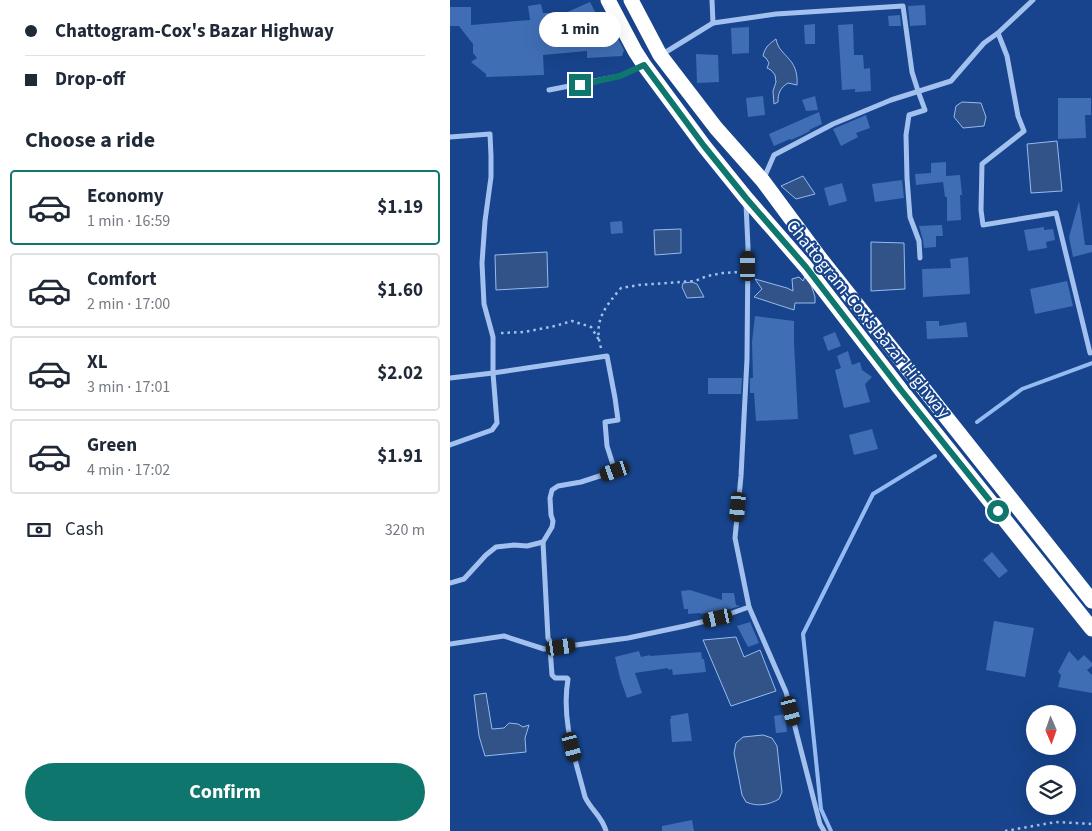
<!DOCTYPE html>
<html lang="en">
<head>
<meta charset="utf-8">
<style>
	body { margin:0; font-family:"Source Sans 3",sans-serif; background:#f6f6f7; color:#1f2937; height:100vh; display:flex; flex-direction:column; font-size:19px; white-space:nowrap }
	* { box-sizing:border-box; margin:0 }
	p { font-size:16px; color:#747a83 }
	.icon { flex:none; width:28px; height:28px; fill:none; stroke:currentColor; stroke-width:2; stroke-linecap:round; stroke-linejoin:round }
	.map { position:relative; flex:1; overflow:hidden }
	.panel { display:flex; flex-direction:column; background:#fff; width:450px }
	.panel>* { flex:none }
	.guide { display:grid; align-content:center; height:110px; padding:0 25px; background:#fff }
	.needle { width:32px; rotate:178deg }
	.buttons { position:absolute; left:576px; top:705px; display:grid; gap:10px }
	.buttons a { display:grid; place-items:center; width:50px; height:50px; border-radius:50%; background:#fff; box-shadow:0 5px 20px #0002; font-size:25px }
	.end { position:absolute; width:22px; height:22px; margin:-11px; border:6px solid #0f766e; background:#fff; box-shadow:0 0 0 2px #fff }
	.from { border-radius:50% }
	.bubble { position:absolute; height:35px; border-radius:18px; background:#fff; box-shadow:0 5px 20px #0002; font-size:16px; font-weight:700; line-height:35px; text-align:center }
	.car { position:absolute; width:15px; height:30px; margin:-15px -8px; border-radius:6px; box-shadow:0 0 4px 1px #0007; background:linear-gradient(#222 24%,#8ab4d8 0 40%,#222 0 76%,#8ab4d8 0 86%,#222 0) }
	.guide b { display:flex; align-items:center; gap:18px; height:48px; font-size:19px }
	.guide b+b { border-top:1px solid #e0e1e3 }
	.guide i { width:12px; height:12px; background:#1f2937 }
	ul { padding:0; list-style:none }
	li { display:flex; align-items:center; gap:15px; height:75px; margin:0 10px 8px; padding:0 15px; border:2px solid #e0e1e3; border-radius:5px }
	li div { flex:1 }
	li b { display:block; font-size:19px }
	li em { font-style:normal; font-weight:700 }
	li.active { border-color:#0f766e }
	li>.icon { width:45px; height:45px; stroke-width:1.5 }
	h2 { padding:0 25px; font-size:22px; line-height:60px }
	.pay { display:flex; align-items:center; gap:12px; height:55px; padding:0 25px; font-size:19px }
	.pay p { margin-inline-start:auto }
	.button { display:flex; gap:10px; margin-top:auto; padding:10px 25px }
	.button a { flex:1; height:58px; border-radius:30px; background:#0f766e; color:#fff; font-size:20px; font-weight:700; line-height:58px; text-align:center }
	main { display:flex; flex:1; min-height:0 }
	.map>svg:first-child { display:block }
	.water { fill:#325388; stroke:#94bbf1 }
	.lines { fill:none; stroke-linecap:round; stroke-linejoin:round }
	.stream { stroke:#94bbf1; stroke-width:4 }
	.building { fill:#406eb5 }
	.path { stroke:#a2c1ef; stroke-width:2.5; stroke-dasharray:2.5 4; stroke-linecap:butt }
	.street { stroke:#a2c1ef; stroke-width:5 }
	.highway { stroke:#fff; stroke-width:15 }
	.route { stroke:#0f766e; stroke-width:6 }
	.labels { text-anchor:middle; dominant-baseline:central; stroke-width:4.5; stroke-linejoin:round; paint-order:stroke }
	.street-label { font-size:18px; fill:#fff; stroke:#17448c }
</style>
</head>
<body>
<main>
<section class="panel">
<div class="guide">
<b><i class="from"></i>Chattogram-Cox's Bazar Highway</b>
<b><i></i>Drop-off</b>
</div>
<h2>Choose a ride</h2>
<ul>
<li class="active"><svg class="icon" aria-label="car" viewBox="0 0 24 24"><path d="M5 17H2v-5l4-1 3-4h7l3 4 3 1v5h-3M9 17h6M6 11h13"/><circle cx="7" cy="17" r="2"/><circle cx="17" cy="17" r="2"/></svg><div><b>Economy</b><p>1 min · 16:59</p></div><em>$1.19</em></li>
<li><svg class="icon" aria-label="car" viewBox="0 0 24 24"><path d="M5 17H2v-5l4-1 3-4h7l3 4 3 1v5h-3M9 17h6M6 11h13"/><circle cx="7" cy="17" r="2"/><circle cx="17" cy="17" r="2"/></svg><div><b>Comfort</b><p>2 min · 17:00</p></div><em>$1.60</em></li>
<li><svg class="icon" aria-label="car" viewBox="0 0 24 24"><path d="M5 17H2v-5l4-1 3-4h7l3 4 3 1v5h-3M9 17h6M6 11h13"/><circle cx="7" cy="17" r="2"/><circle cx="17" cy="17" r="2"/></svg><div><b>XL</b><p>3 min · 17:01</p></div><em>$2.02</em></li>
<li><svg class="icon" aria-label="car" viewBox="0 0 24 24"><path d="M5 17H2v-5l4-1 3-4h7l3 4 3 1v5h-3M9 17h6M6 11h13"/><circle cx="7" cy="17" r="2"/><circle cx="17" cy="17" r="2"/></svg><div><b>Green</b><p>4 min · 17:02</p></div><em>$1.91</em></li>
</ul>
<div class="pay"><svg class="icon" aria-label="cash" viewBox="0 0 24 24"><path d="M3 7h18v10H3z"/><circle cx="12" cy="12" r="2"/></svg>Cash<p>320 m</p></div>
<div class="button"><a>Confirm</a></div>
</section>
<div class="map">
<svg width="642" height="831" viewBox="0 0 642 831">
	<rect width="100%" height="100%" fill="#17448c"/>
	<g class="water">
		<path d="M326 39C329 57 349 57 347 85L338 83C330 88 328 93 328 102L324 104 323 91 326 82 325 75 321 70 317 68 319 63 316 58 313 56C315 47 319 44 326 39Z"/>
		<path d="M512 102 531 103 536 117 534 126 513 128 504 117 506 106Z"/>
		<path d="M607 141 612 191 581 193 577 144Z"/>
		<path d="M353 176 365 194 346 199 331 186Z"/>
		<path d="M231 229V253L205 255 204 230Z"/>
		<path d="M421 242 454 243 455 289 421 291Z"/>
		<path d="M97 252 98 287 46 290 45 255Z"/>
		<path d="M357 272 365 297V303H345L344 310 304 297 312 289 305 279 337 288 343 291 342 279 349 277 353 281Z"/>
		<path d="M242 282 247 284 254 297 237 298 232 287 233 283Z"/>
		<path d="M286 637 294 657 310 650 326 691 281 706 253 640Z"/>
		<path d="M36 693 42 729 54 728 59 723 68 724 73 727 79 725 75 738 76 752 35 756 29 736 24 695Z"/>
		<path d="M313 735 322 738 327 746 332 792 329 799C319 805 307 807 296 802L292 795 284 753 286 743 293 737Z"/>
	</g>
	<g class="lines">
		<g class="stream">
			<path d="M527 422 572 389 642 363"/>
			<path d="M381 831 371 809 353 634 423 494 485 456"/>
		</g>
	</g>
	<g class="building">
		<path d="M140 2 152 25 160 24 174 50 172 56 137 58V51L93 55 94 75 36 77V74L21 62 27 58 23 53V44L9 26H0V7H21V25L80 20 78 6 91 4 93 13H115Z"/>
		<path d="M475 5 476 25 460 26 458 6Z"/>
		<path d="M450 15 451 26H439L438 16Z"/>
		<path d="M365 24V44H355L354 25Z"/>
		<path d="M403 24 404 55H413L414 69 420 68 421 91 405 92V89L392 90 388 25Z"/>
		<path d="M299 27V53L282 54 281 28Z"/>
		<path d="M246 54 268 55 269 82 247 83Z"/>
		<path d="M313 96 315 115 298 117 296 98Z"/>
		<path d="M365 96 368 110 356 111 352 100Z"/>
		<path d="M608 98H641V115H635L636 138 608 139Z"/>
		<path d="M369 112 372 124 359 130 360 131 352 135 341 140 340 139 324 146 319 134Z"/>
		<path d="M416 115 420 128 406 133 408 137 391 146 383 129Z"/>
		<path d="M496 162V176L510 175 512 195H510L511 220 497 221V197H495L493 182 466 185 465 174 481 173V163Z"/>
		<path d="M452 180 454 198 425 202 422 184Z"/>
		<path d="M392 183 397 201 379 206 374 188Z"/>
		<path d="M629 201 635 245H642V252L623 257 619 237Z"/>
		<path d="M172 221 173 233 161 234 160 222Z"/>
		<path d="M492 225 493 236H486V247L474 248 473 240 469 226Z"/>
		<path d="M594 227V230L603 229 605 240 596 242 597 248 578 251 574 230Z"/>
		<path d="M518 257 520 294 473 297 472 269 501 268 500 259Z"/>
		<path d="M617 281 623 306 585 314 580 289Z"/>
		<path d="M305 316 344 321V342L348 419 306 421 304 393H300V378H303L302 342Z"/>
		<path d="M476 321H489V326L516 322 518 337 477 339Z"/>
		<path d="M385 332 391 346 378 351 373 337Z"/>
		<path d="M398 351 402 365 410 362 412 370 422 377 415 384 420 402 394 408 385 370 391 368 387 356Z"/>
		<path d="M258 378H292L291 394H258Z"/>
		<path d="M422 429 428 449 404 455 399 435Z"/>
		<path d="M542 552 558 571 549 578 533 560Z"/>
		<path d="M240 590 272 600V593H284L286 605 290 606 280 609 251 614 250 613 238 614V609H234L231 591Z"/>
		<path d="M544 621 584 628 575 677 536 670Z"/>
		<path d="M300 622 309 643 298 647 287 626Z"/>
		<path d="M189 651 191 657 200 655V656L251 652 252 659H254L256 672 223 675 222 669 218 670V668L185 673 192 693 177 698 170 678 165 657Z"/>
		<path d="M619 651 628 661 634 655 642 663V666L637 670 642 675V693L608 687 611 675 608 672Z"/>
		<path d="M238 713 242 741 222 742 220 719H221V716Z"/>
		<path d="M335 714 337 732 326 733 324 716Z"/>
		<path d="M242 820 244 831H212V826Z"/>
	</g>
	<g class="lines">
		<g class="path">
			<path d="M51 333 74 332 105 326 122 321 141 327 149 340"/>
			<path d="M151 348C143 321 155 307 171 288L189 285 245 281 257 276 273 273 290 272"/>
			<path d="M555 831 606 822 642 824"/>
		</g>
		<g class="street">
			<path d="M262 0 263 23 326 14 453 6 462 72 468 91 475 110 459 115 456 135 457 178 460 217 469 241 470 258"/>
			<path d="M548 33 557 56 568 116 574 131 532 164 531 210 533 225 606 213 640 353"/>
			<path d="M211 55 263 23"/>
			<path d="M99 90 170 76 192 66"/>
			<path d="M0 137 40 134 41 156V177L35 221 32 263 34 304 43 337V373L47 423 42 430 0 445"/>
			<path d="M314 178 324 155 383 124 441 100 501 81 534 43 548 33 583 0"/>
			<path d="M296 204 298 247 297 359 291 476 285 538 299 607 336 692 370 824 374 831"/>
			<path d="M0 378 43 373 157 356 165 398 168 420 155 422 157 446 165 471 131 482 108 486 102 490 100 498 101 515 103 521 102 527 93 542 77 546 64 545 46 547 36 555 14 579 0 583"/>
			<path d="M93 542 98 638 104 648"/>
			<path d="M0 644 54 636 94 649 111 647 178 638 235 626 268 618 299 607"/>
			<path d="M100 648 102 675 105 678H117L118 679C111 720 125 758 135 797 141 810 152 816 156 831"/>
		</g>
		<g class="highway">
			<path d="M158 0 185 51 194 65 254 146 296 198 356 267 451 390 642 629"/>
			<path d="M181 0 210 55 266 128 313 181 370 258 642 601"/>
		</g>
	</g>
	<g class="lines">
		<path class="route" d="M130 85 170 76 194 65 254 146 296 198 356 267 451 390 548 511"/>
	</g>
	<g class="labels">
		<g class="street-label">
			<text transform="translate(418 319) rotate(51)">Chattogram-Cox's Bazar Highway</text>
		</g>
	</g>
</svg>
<div class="buttons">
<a><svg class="needle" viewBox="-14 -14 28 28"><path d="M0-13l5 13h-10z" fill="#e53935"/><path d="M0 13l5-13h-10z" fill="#747a83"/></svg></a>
<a><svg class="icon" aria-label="layers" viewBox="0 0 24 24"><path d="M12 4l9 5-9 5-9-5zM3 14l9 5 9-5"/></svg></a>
</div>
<i class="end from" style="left:548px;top:511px"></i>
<i class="end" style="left:130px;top:85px"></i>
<div class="bubble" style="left:89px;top:12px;width:82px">1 min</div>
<i class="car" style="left:298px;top:266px;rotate:0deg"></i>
<i class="car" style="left:165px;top:471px;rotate:251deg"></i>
<i class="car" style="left:288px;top:507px;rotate:185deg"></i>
<i class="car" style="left:268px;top:618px;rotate:257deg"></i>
<i class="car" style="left:111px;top:647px;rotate:82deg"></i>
<i class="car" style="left:341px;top:711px;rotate:165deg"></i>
<i class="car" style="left:122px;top:747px;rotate:165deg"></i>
</div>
</main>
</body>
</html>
